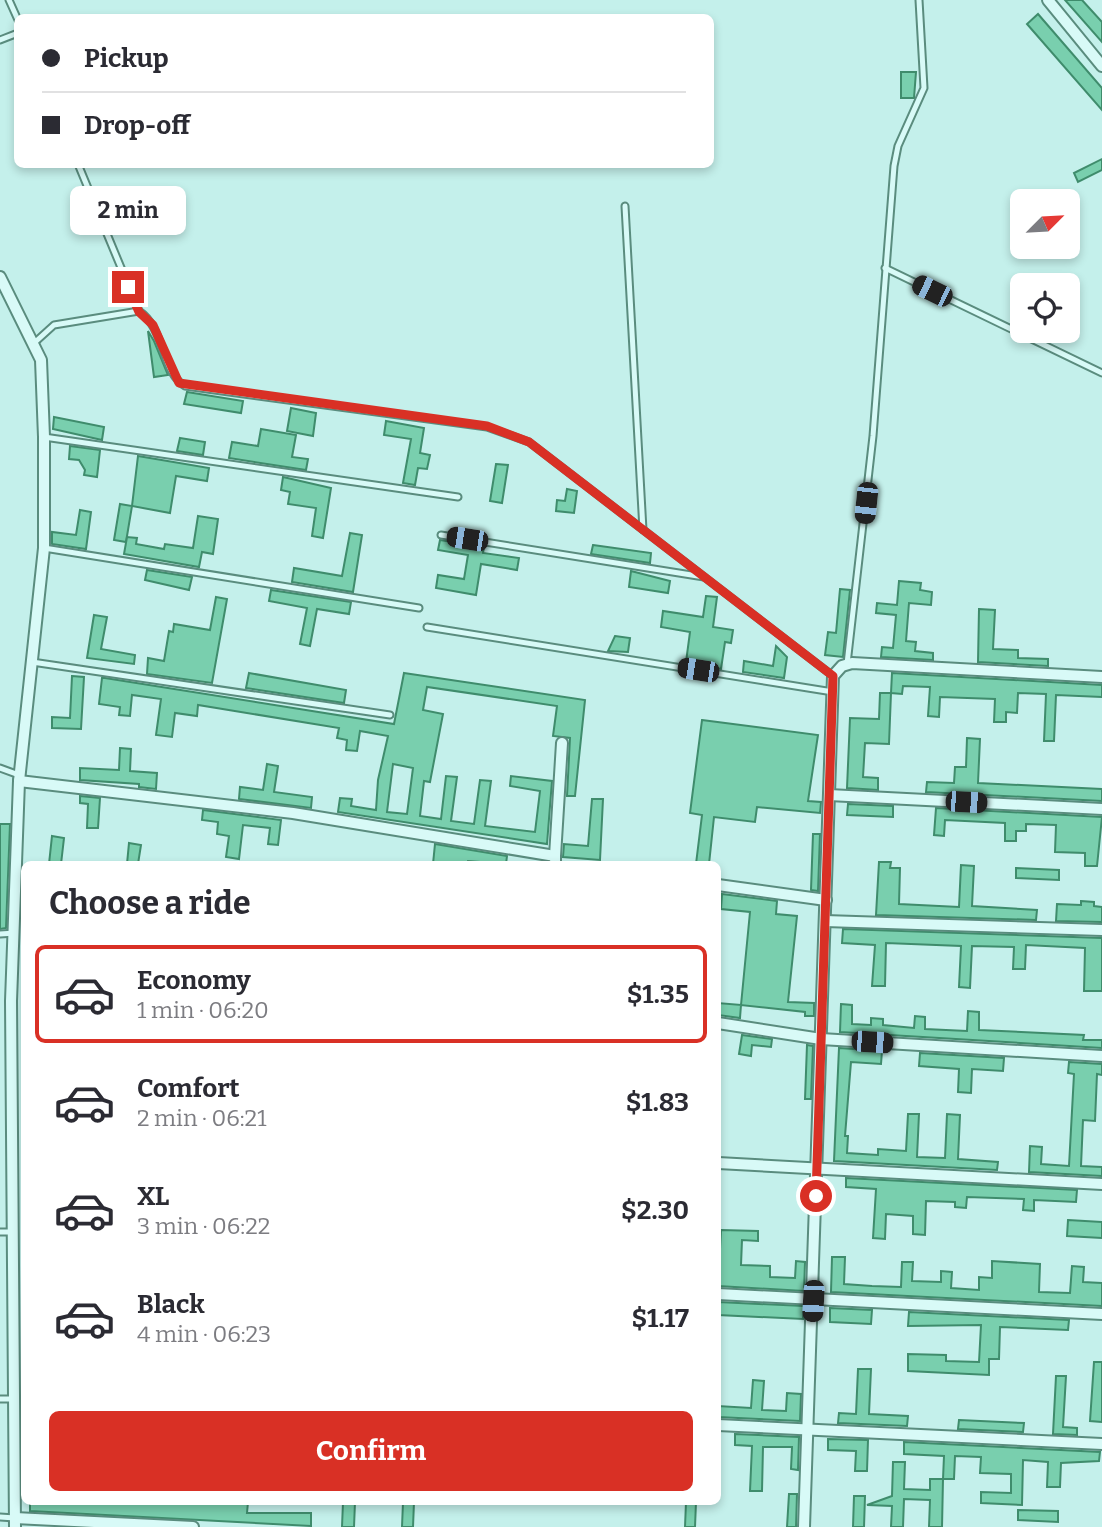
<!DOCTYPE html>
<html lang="en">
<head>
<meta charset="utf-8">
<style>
	body { margin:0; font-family:Bitter,serif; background:#f7f7f7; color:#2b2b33; height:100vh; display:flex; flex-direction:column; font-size:26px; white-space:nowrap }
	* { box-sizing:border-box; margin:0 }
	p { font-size:23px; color:#7c7c81 }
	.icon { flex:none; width:38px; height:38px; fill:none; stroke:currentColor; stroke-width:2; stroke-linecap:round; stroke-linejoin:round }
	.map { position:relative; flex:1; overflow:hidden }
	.sheet { position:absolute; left:21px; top:861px; width:700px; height:644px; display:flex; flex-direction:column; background:#fff; border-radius:10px; box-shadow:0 4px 10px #0003 }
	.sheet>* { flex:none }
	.guide { position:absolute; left:14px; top:14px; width:700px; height:154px; border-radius:10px; box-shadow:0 4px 10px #0003; display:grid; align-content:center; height:154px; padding:0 28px; background:#fff }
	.needle { width:46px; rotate:66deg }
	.fabs { position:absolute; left:1010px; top:189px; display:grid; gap:14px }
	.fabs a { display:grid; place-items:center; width:70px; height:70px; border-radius:10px; background:#fff; box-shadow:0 4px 10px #0003; font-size:35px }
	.end { position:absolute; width:32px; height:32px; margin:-16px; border:9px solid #d93025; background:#fff; box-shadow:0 0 0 4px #fff }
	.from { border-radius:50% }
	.bubble { position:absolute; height:49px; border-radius:10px; background:#fff; box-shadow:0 4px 10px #0003; font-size:23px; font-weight:700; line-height:49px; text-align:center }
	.car { position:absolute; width:21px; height:42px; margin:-21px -10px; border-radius:9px; box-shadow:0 0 5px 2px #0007; background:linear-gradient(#222 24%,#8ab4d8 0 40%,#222 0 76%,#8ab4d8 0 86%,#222 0) }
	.guide b { display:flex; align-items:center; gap:24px; height:66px; font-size:26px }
	.guide b+b { border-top:2px solid #e1e1e2 }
	.guide i { width:18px; height:18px; background:#2b2b33 }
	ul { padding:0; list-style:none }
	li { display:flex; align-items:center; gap:21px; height:98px; margin:0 14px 10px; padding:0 14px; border:4px solid transparent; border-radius:10px }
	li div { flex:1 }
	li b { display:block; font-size:26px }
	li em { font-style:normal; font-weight:700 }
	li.current { border-color:#d93025 }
	li>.icon { width:63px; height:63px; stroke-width:1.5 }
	h2 { padding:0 28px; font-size:32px; line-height:84px }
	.button { display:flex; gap:14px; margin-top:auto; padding:14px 28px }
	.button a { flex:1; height:80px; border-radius:10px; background:#d93025; color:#fff; font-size:28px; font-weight:700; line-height:80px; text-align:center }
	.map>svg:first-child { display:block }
	.building { fill:#79cfae; stroke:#3f8c6c; stroke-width:2; fill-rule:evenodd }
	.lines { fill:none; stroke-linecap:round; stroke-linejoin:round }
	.service-casing { stroke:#5a8c7e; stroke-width:9 }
	.minor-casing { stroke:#5a8c7e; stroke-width:14 }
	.service { stroke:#d8faf7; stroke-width:5 }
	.minor { stroke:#d8faf7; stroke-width:10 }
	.route { stroke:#d93025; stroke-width:9 }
</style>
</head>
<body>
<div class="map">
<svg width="1102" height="1527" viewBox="0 0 1102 1527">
	<rect width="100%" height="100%" fill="#c4f0eb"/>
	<g class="building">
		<path d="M1065 0H1082L1102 22V42Z"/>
		<path d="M1038 14 1102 88V110L1027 24Z"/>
		<path d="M901 72H916L914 98H901Z"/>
		<path d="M1102 159V170L1078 182 1074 173Z"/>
		<path d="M148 331 154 341 168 375 154 377Z"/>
		<path d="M187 392 243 401 241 413 184 404Z"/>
		<path d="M291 408 316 413 313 436 287 431Z"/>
		<path d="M54 417 104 427 102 440 53 429Z"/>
		<path d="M386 421 424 428 420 453 430 455 427 469 418 468 415 485 403 483 411 439 384 435Z"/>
		<path d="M261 429 296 435 292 457 308 459 306 470 229 458 232 442 258 446Z"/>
		<path d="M180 438 205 442 203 455 177 451Z"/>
		<path d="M70 446 100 450 97 477 84 475 85 470 79 460 69 459Z"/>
		<path d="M138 456 209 468 207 481 176 476 170 513 132 506Z"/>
		<path d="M496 464 508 465 502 503 490 501Z"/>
		<path d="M283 477 331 488 323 538 312 536 316 508 288 504 290 492 281 490Z"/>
		<path d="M567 489 577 491 574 513 556 511 557 500 565 501Z"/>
		<path d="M120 504 132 506 126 542 114 540Z"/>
		<path d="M80 510 91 512 86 549 52 544V532L76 535Z"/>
		<path d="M198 516 218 519 213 554 202 552 199 567 124 554 127 537 137 538 136 544 164 549 165 544 193 548Z"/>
		<path d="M350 533 362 535 353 592 292 582 294 568 342 576Z"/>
		<path d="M440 540 484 547 483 553 519 558 517 570 481 564 476 595 436 588 438 575 464 579 468 555 438 550Z"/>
		<path d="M593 545 651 553 650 563 591 554Z"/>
		<path d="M147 570 192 577 189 590 145 580Z"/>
		<path d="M631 571 670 581 668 593 629 587Z"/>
		<path d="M899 581 921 583 920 590 932 592 931 605 909 603 906 641 916 642 915 651 933 653V660L881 657 882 647 893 648 896 615 876 613 877 603 897 605Z"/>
		<path d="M840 589 850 590 843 657 825 655 828 632 836 633Z"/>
		<path d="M271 590 351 602 349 614 317 609 310 646 300 644 307 608 269 601Z"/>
		<path d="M706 596 717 597 713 627 733 630 731 643 725 642 721 669 686 662 690 632 661 627 663 611 703 617Z"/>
		<path d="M216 597 227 599 212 683 147 674 148 658 164 661 169 631 173 632 174 624 210 630Z"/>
		<path d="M979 609 995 610 993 649 1018 650V658L1048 659V666L978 662Z"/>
		<path d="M94 615 107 617 101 649 135 655 134 664 87 658Z"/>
		<path d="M615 636 630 638 628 652 608 651Z"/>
		<path d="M776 646 787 657 784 678 743 672 744 661 773 666Z"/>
		<path d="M249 673 346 690 344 703 246 688Z"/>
		<path d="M404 673 585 700 575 796H567L570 738 553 736 557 706 427 687 423 710 443 714 430 782 424 781 420 816 441 819 446 776 457 777 451 821 474 824 480 780 491 781 485 826 535 832 540 791 510 786 511 776 552 781 547 844 338 812 340 798 352 799 351 806 376 810 378 780 388 736 360 731 357 751 346 750 347 740 337 738 339 728 198 705 197 716 175 713 172 737 156 735 161 699 132 695 130 716 119 715 120 707 99 704 102 678H105L394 724ZM393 764 413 768 407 814 387 812Z"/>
		<path d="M892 673 1102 685V697L1056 695 1054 741H1044L1046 694 1018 693 1017 713 1006 712V722H994L995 699 940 697 939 717 928 716 930 687 903 686 902 694 891 693Z"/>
		<path d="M72 676 84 677 81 729 52 728V717L70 718Z"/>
		<path d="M880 693H891L889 744 865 743 863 777 878 778V790L847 788 850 718 879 719Z"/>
		<path d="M702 720 818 735 808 801 821 802 820 813 757 807 755 822 714 817 709 864H696L702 815 690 813Z"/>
		<path d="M967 738 980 739 978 783 1102 789V801L926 792 927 782 954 783 955 767H966Z"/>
		<path d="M120 748 131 749 130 771 157 773 156 789 139 787V784L80 780V768L119 770Z"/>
		<path d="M267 764 278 766 274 792 312 797 311 808 239 799 240 787 263 790Z"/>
		<path d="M80 796 100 798 98 828H87L88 804 80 803Z"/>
		<path d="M592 799H603L600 860 563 857 564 844 588 846Z"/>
		<path d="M848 804 893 806V817L847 815Z"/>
		<path d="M936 808 1102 817 1097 866H1085V853L1055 852 1056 825 1026 824V831H1016V841H1005V823L945 820 944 836 934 835Z"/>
		<path d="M203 810 281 820 278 845 268 844 270 828 243 825 239 859 226 857 229 836 217 834 218 822 202 820Z"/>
		<path d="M0 824H10L6 928 0 929Z"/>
		<path d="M813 834H820L818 891 811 890Z"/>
		<path d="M52 836 64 838 61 864H49Z"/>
		<path d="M129 843 141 845 138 864H127Z"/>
		<path d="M435 844 507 856 506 864 468 861 467 864H433Z"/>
		<path d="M879 862H891L890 868H900L899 904 959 907 961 865 974 866 972 906 1037 910 1036 920 876 915Z"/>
		<path d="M1016 868 1059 870V880L1016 878Z"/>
		<path d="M722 894 777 901 776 914 797 916 788 1002 814 1003V1016H805V1012L741 1005 740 1018 718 1015V1003L741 1005 750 912 721 909Z"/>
		<path d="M1081 901 1094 902V906L1102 907V922L1056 921 1057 904 1081 905Z"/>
		<path d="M843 929 1102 938V991H1084L1085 948 1026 945 1025 969H1013L1014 947 972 946 970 988 959 987 961 946 886 943 885 986H872L875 945 842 943Z"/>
		<path d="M841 1004 852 1005V1024L871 1025V1018L883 1019V1025L914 1028 915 1016 925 1017V1029L967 1031 968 1011 979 1012V1030L1084 1035 1083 1040H1102V1048L840 1032Z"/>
		<path d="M742 1035 772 1039 771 1047 752 1045 751 1056 739 1054Z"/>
		<path d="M807 1045 813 1046 811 1099H805Z"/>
		<path d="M839 1048 882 1051 881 1064 851 1062 845 1136H848L847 1153 878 1155V1149L906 1151 908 1114H919L917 1157 945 1158 947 1114 960 1115 958 1159 998 1162 997 1170 834 1161Z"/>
		<path d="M920 1053 1004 1058 1003 1071 972 1069 971 1093 958 1092 959 1069 919 1066Z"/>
		<path d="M1069 1062 1102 1064V1075L1097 1074 1095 1121 1083 1120 1081 1166 1102 1167V1176L1029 1172 1030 1146 1042 1147 1041 1164 1069 1166 1074 1074 1068 1073Z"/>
		<path d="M846 1178 1077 1190 1076 1202 1034 1200V1211L1023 1210 1024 1199 967 1197 966 1208 955 1207V1202L926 1201 925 1235 913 1234V1216L886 1214 885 1239 873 1238 876 1189 846 1187Z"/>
		<path d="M1068 1220 1102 1222V1238L1067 1236Z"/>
		<path d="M721 1230 758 1231V1241L742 1240 741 1265 770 1266V1277L795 1278 796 1261 805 1262 804 1291 718 1286Z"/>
		<path d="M832 1257H845L844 1284 872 1286 901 1287 902 1262H913L912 1281 941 1282V1271L952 1272 951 1288 979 1290V1277L992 1278V1261L1040 1264 1039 1292 1070 1293 1072 1266 1084 1267 1083 1282 1102 1283V1306L831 1292Z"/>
		<path d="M718 1302 804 1306 803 1319 718 1315Z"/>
		<path d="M830 1308 872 1310 871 1324 830 1322Z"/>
		<path d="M909 1312 1069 1320 1068 1330 1000 1327 999 1359H989V1375L908 1371V1354L946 1355V1361L979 1362 981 1325 908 1326Z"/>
		<path d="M1094 1362H1102V1422L1090 1421Z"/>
		<path d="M858 1369H871L869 1414 908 1416 907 1426 838 1423 839 1413 856 1414Z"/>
		<path d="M1056 1376H1066L1063 1427 1077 1428V1435L1053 1434Z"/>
		<path d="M753 1380 764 1381 762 1410 786 1411 787 1393 801 1394 800 1421 718 1417V1406L751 1408Z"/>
		<path d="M959 1420 1024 1423 1023 1432 958 1429Z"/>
		<path d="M735 1434 799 1437 798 1470 791 1469 792 1447H763L762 1491H750L752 1446 735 1445Z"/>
		<path d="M828 1439 868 1440 867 1471H855L856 1451 828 1450Z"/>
		<path d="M904 1442 1100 1452 1099 1461 1061 1463 1060 1487H1047L1048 1462 1023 1460 1022 1505 981 1503V1492L1011 1493V1474L980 1473 981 1457 955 1456 954 1479H943L944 1456 904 1454Z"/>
		<path d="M893 1462H905L904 1489 930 1490V1479H943L942 1527H929L930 1500 904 1499 903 1527H891L892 1506 867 1505 892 1496Z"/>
		<path d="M789 1494H797L796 1527H787Z"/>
		<path d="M854 1496H865L864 1527H853Z"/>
		<path d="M30 1502 184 1504 185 1502H248L247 1513H311V1526L30 1511Z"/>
		<path d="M343 1502H355L354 1527H342Z"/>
		<path d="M403 1502H414L413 1527H402Z"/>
		<path d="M686 1502H696L695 1527H685Z"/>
		<path d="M1018 1510 1058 1511V1522L1018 1520Z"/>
	</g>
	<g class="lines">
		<g class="service-casing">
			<g id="service">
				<path d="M9 0 18 20"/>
				<path d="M0 40 18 33"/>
				<path d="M78 164 139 311"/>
				<path d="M625 206 643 530"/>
				<path d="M885 268 1102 373"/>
				<path d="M33 344 54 325 139 311C165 328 162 374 185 386L487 427 529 442 833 676"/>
				<path d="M44 437 458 497"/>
				<path d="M441 535 704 577"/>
				<path d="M44 548 419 608"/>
				<path d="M427 627 833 692"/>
				<path d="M32 662 390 715"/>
				<path d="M847 664 873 436 894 166 898 146 924 88 919 0"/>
				<path d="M0 768 19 775"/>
				<path d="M0 934 15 933"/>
				<path d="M0 1232H13"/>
				<path d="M0 1399H14"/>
				<path d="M0 1517 15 1518"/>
			</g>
		</g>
		<g class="minor-casing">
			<g id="minor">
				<path d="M1048 0 1102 66"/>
				<path d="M0 277 41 360 44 437V548L19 781 11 1001 15 1527"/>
				<path d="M19 781 293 813 555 856V864"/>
				<path d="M829 795 1102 809"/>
				<path d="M555 856 562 743"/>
				<path d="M718 885 826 900"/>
				<path d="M825 921 1102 930"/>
				<path d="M718 1023 821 1039 1102 1056"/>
				<path d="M718 1163 1102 1184"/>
				<path d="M718 1294 1102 1314"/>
				<path d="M718 1425 1102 1444"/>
				<path d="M15 1518 193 1527"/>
				<path d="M804 1527 833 676 842 666 852 663 1102 677"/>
			</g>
		</g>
		<use href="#service" class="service"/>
		<use href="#minor" class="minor"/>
	</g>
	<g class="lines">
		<path class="route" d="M128 287 139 312 153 325 179 383 487 426 529 442 833 676 816 1196"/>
	</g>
</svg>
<div class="fabs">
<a><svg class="needle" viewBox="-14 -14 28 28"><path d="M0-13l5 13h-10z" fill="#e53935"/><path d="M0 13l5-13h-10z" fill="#7c7c81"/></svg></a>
<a><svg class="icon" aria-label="locate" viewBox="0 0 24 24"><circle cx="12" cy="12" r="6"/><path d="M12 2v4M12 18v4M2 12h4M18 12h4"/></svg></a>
</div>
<i class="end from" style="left:816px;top:1196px"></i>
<i class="end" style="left:128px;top:287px"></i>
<div class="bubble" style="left:70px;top:186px;width:116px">2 min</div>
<i class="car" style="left:932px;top:291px;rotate:296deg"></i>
<i class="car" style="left:866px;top:503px;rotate:186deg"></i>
<i class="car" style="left:467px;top:539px;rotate:279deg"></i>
<i class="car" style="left:698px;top:670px;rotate:279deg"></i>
<i class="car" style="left:966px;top:802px;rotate:93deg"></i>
<i class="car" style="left:872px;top:1042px;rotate:94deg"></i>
<i class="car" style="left:813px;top:1301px;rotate:183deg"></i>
<div class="guide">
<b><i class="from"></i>Pickup</b>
<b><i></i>Drop-off</b>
</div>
<section class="sheet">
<h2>Choose a ride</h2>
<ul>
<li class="current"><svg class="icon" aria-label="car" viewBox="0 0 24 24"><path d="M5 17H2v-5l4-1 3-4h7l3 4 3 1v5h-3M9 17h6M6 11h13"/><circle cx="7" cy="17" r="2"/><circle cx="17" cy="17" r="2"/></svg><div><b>Economy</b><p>1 min · 06:20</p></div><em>$1.35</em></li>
<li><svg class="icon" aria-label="car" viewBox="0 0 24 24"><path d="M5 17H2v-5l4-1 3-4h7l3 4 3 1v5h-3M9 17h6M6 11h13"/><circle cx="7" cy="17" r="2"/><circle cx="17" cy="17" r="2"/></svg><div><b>Comfort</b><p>2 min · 06:21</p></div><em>$1.83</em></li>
<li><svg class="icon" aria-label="car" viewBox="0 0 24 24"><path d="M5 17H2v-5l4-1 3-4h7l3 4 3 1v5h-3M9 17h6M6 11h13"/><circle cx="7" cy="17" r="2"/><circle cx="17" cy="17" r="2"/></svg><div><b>XL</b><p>3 min · 06:22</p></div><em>$2.30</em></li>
<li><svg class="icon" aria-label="car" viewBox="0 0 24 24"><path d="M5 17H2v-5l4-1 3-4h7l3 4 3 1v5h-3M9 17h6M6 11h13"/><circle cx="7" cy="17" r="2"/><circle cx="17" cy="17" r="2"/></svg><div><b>Black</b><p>4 min · 06:23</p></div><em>$1.17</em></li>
</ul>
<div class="button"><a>Confirm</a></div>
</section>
</div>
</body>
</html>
